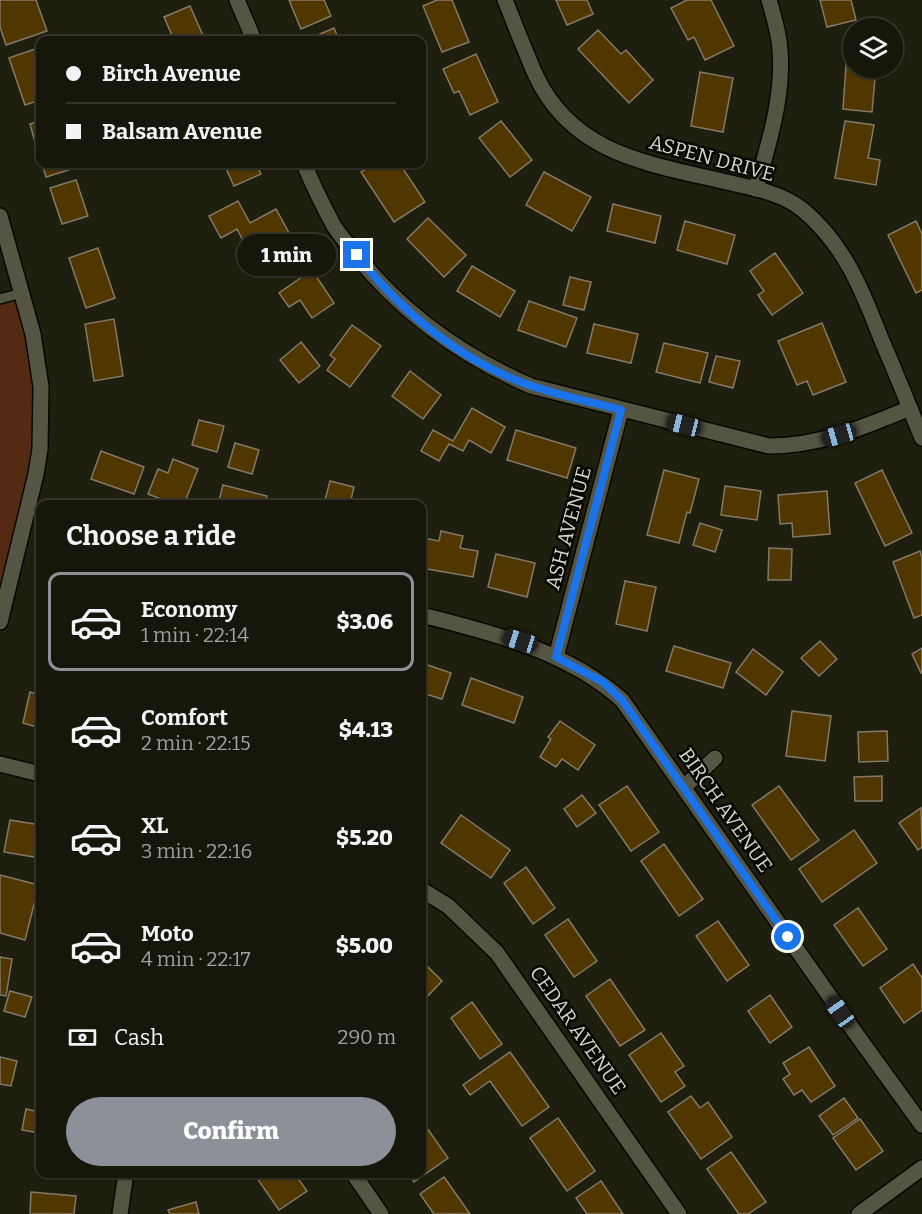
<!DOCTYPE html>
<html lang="en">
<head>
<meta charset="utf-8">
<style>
	body { margin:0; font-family:Bitter,serif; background:#232418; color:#f1f3f6; height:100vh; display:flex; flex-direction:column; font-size:22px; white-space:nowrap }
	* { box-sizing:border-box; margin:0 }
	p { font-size:20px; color:#9e9f9c }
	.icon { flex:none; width:33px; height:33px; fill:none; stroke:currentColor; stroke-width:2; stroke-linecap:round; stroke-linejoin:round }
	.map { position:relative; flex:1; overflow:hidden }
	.side { position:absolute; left:36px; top:500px; width:390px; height:678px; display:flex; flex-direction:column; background:#16170a; border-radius:12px; box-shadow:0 2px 4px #0004,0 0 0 2px #35362b }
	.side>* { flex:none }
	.banner { position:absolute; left:36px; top:36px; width:390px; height:132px; border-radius:12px; box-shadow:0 2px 4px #0004,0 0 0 2px #35362b; display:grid; align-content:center; height:132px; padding:0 30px; background:#16170a }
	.tools { position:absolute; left:843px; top:18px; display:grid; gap:12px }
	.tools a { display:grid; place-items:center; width:60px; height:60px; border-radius:50%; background:#16170a; box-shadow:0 2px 4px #0004,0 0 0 2px #35362b; font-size:30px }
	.end { position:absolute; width:27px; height:27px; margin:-14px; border:8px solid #1a73e8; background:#fff; box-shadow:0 0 0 3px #fff }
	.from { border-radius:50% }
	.bubble { position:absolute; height:42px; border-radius:21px; background:#16170a; box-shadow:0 2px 4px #0004,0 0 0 2px #35362b; font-size:20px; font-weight:800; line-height:42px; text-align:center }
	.car { position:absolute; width:18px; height:36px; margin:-18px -9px; border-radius:8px; box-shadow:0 0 4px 2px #0007; background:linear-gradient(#222 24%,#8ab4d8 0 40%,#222 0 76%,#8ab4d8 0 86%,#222 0) }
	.banner b { display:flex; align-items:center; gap:21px; height:57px; font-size:22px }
	.banner b+b { border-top:2px solid #35362b }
	.banner i { width:15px; height:15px; background:#f1f3f6 }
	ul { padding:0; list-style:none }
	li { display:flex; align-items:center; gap:18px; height:99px; margin:0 12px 9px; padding:0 18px; border:3px solid transparent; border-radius:12px }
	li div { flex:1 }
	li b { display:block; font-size:22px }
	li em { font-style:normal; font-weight:800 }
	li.on { border-color:#8c9099 }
	li>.icon { width:54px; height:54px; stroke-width:1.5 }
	h2 { padding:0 30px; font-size:27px; line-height:72px }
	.pay { display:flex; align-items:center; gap:15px; height:66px; padding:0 30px; font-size:22px }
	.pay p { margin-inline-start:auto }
	.cta { display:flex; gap:12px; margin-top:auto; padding:12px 30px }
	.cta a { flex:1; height:69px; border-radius:36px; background:#8c9099; color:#fff; font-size:24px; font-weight:800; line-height:69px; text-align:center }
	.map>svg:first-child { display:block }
	.green { fill:#542b12 }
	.building { fill:#503700; stroke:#847968; stroke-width:1.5 }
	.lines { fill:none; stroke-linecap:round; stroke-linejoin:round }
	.service-casing { stroke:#080800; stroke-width:12 }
	.minor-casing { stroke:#080800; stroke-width:18 }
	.service { stroke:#545543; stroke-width:9 }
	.minor { stroke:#545543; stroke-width:15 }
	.route { stroke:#1a73e8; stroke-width:8 }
	.labels { text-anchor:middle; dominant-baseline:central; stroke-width:5; stroke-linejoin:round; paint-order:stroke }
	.street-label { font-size:20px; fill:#d6d7cc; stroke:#080803 }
</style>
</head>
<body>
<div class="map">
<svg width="922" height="1214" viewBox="0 0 922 1214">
	<rect width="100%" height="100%" fill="#1e1f0e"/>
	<path class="green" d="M22 293 33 334 40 449 0 622V299Z"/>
	<g class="building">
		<path d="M0 0H36L47 31 6 45 0 27Z"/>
		<path d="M289 0H324L331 16 301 29Z"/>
		<path d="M437 0H452L469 42 442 52 423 6Z"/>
		<path d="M556 0H587L593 14 567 25Z"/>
		<path d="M687 0H711L734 46 705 60 694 37 688 40 671 8Z"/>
		<path d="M820 0H851L856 20 827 27Z"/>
		<path d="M190 6 205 40H174L164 17Z"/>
		<path d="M334 28 339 40H306Z"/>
		<path d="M598 30 621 54 626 50 653 80 629 103 578 49Z"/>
		<path d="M38 48 40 55V100L25 105 9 58Z"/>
		<path d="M847 51H854V68H876L872 112 843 109Z"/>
		<path d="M476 54 498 102 470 115 459 91 454 93 443 69Z"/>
		<path d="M700 72 733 78 723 132 691 126Z"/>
		<path d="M40 121V160L30 124Z"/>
		<path d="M501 121 532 160 510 177 479 138Z"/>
		<path d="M845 121 874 125 868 158 880 160 876 185 835 178Z"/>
		<path d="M42 164H74L75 168 46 177Z"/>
		<path d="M224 164H256L261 174 234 186Z"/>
		<path d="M375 164H400L425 202 394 222 361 172Z"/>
		<path d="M544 172 591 197 572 231 526 205Z"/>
		<path d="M76 180 88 216 62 224 50 188Z"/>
		<path d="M238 201 250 223 276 209 295 244 269 257 261 243 248 250 237 229 221 238 209 216Z"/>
		<path d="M613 204 661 216 655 243 607 231Z"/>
		<path d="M428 218 466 255 444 277 407 239Z"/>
		<path d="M685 221 735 235 727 264 677 250Z"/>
		<path d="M916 221 922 234V290L916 293 888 235Z"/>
		<path d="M98 248 115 298 86 308 69 258Z"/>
		<path d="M775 253 803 293 772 315 758 295 764 291 750 271Z"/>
		<path d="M472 266 515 291 500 317 457 291Z"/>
		<path d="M312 270 334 303 312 318 300 300 289 307 279 293Z"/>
		<path d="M570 277 591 282 584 310 563 305Z"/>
		<path d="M529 301 577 318 566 347 518 330Z"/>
		<path d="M114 319 123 376 94 381 85 324Z"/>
		<path d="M822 323 846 382 813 395 807 381 797 385 778 341Z"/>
		<path d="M594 324 638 334 631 363 587 353Z"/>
		<path d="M352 325 381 346 350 387 327 370 335 359 330 355Z"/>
		<path d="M301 342 320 366 299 383 280 360Z"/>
		<path d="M664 343 708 353 700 383 656 372Z"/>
		<path d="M716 356 740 361 733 388 709 382Z"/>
		<path d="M410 371 441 395 423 419 392 396Z"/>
		<path d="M472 408 505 427 491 453 469 440 463 451 449 444 439 461 421 451 433 430 453 441Z"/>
		<path d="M199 420 224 426 217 452 192 445Z"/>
		<path d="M516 430 576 448 567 478 507 460Z"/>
		<path d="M235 443 259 450 252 474 228 467Z"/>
		<path d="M101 451 144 467 134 494 91 479Z"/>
		<path d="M173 459 198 469 184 504H174L148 494 158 469 168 473Z"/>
		<path d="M664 470 699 479 690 513 687 512 679 543 647 535Z"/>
		<path d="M882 470 912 533 885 546 855 483Z"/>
		<path d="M330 481 354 487 350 504H324Z"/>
		<path d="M223 485 267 496 265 504H218Z"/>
		<path d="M725 486 761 491 757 520 721 515Z"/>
		<path d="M827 491 830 534 793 537 792 523 780 524 778 495Z"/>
		<path d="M700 523 722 530 715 552 693 545Z"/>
		<path d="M441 531 463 536 460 548 478 551 473 577 422 568 423 538 439 541Z"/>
		<path d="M769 548 792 549 791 580H768Z"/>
		<path d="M920 551 922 558V615L914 618 893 562Z"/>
		<path d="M496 554 535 563 527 597 488 587Z"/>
		<path d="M625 581 656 587 647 631 616 624Z"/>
		<path d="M820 641 837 659 819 676 801 658Z"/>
		<path d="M674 646 731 663 723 688 666 671Z"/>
		<path d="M922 648V673H921L912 654Z"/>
		<path d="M753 649 783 672 766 695 736 672Z"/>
		<path d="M422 663 451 673 442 699 422 693Z"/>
		<path d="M471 678 523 697 514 723 462 705Z"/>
		<path d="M30 692 40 695V728L23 723Z"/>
		<path d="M792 711 831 716 825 761 786 756Z"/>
		<path d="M560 721 595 745 578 770 562 759 556 767 540 757 551 739 548 737Z"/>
		<path d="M887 731 888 761 859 762 858 732Z"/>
		<path d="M882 776V801H855L854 777Z"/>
		<path d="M627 786 659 832 631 851 599 805Z"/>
		<path d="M779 786 819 840 791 860 752 805Z"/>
		<path d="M582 795 596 813 577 827 564 809Z"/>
		<path d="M921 808 922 847 918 850 899 823Z"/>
		<path d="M461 815 510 850 491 878 441 843Z"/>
		<path d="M10 820 40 825V858L4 852Z"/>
		<path d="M854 830 877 863 822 902 799 869Z"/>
		<path d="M664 844 703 899 679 916 641 861Z"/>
		<path d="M526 867 555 908 533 924 504 883Z"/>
		<path d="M0 875 39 885 25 940 0 933Z"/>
		<path d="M858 908 887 949 863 966 834 925Z"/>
		<path d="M568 919 597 961 574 977 545 935Z"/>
		<path d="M718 921 749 965 727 981 696 936Z"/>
		<path d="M0 957 12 959 6 996 0 995Z"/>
		<path d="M422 961 442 981 422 1002Z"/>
		<path d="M913 964 922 978V1010L904 1023 880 988Z"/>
		<path d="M610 979 645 1030 620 1046 586 996Z"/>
		<path d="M10 991 32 997 25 1017 4 1011Z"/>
		<path d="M770 995 792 1027 770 1043 748 1011Z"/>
		<path d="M472 1002 502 1044 480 1059 451 1018Z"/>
		<path d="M661 1033 684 1066 675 1072 685 1086 661 1102 629 1055Z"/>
		<path d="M809 1047 835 1086 811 1102 802 1090 794 1095 783 1079 790 1074 783 1063Z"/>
		<path d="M510 1052 549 1107 522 1126 490 1081 470 1095 463 1085Z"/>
		<path d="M0 1057 17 1061 11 1086 0 1084Z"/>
		<path d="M691 1096 700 1108 708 1102 732 1137 701 1159 668 1112Z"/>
		<path d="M844 1098 858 1118 833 1135 819 1116Z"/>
		<path d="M26 1109 40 1112V1133L22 1130Z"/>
		<path d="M558 1118 595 1171 567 1191 530 1138Z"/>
		<path d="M860 1119 883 1151 856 1170 833 1138Z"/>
		<path d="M427 1128 448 1158 414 1182 408 1173H422V1132Z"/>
		<path d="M731 1152 766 1202 748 1214H739L707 1169Z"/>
		<path d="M294 1173 307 1191 279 1210 254 1174Z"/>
		<path d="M444 1177 470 1214H434L420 1194Z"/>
		<path d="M601 1181 623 1214H587L576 1198Z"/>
		<path d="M31 1192 76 1196 74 1214H30Z"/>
		<path d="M196 1202 199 1214H170L168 1210Z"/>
	</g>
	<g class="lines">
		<g class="service-casing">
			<path id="service" d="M0 299 22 293"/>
		</g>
		<g class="minor-casing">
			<g id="minor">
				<path d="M237 0 254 40"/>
				<path d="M505 0C515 25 525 51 536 76 572 152 644 163 718 180 746 187 780 191 803 210 845 245 863 292 882 341 896 373 909 406 922 438"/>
				<path d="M304 164C313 185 323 206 334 226 340 236 349 245 356 255 403 314 462 356 531 386L769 446C820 446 864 427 910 408"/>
				<path d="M756 189C769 142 786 90 779 41 777 27 773 14 769 0"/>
				<path d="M0 216 33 334 41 387 40 449 36 474 0 622"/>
				<path d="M422 615C492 633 566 650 622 700L854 1031 922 1125"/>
				<path d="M556 657 621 410"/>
				<path d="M0 764 40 774"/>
				<path d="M684 787 715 758"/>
				<path d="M422 890 448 906 497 953 679 1214"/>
				<path d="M353 1173 381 1214"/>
				<path d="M120 1214 126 1173"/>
				<path d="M859 1214 922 1168"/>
			</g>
		</g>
		<use href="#service" class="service"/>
		<use href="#minor" class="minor"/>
	</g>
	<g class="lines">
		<path class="route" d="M357 255C401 312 463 363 532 386 561 396 591 402 621 410L556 657 603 682 622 700 788 937"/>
	</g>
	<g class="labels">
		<g class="street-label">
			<text transform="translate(712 158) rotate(15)">ASPEN DRIVE</text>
			<text transform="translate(568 528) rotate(-75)">ASH AVENUE</text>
			<text transform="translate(726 810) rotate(55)">BIRCH AVENUE</text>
			<text transform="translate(578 1030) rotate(55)">CEDAR AVENUE</text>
		</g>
	</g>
</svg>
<div class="tools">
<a><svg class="icon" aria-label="layers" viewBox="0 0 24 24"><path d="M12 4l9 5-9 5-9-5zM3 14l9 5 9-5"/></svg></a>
</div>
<i class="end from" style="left:788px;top:937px"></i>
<i class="end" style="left:357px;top:255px"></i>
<div class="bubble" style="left:237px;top:234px;width:99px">1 min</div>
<i class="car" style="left:684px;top:425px;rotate:284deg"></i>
<i class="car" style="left:839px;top:435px;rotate:254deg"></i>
<i class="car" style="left:520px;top:641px;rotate:287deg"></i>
<i class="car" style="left:840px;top:1012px;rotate:325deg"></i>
<div class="banner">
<b><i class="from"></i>Birch Avenue</b>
<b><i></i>Balsam Avenue</b>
</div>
<section class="side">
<h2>Choose a ride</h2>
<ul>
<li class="on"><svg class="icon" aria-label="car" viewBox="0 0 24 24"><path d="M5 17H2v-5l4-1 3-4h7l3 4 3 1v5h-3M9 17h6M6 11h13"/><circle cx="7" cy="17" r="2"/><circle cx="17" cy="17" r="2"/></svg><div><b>Economy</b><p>1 min · 22:14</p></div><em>$3.06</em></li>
<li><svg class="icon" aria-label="car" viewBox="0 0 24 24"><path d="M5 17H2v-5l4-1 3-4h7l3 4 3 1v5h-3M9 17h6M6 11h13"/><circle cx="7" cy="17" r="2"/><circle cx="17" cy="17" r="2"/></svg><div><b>Comfort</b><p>2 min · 22:15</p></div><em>$4.13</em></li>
<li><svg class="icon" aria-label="car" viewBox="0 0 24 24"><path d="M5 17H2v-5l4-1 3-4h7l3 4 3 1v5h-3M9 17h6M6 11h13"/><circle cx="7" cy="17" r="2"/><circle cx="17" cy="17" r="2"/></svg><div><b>XL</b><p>3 min · 22:16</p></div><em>$5.20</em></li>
<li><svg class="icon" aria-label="car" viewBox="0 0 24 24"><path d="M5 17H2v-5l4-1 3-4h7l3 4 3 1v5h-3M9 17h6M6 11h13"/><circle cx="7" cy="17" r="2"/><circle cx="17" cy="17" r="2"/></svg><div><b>Moto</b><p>4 min · 22:17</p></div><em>$5.00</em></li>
</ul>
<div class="pay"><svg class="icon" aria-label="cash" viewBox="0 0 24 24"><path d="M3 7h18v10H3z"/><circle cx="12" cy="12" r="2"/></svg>Cash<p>290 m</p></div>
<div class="cta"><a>Confirm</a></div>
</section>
</div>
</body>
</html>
